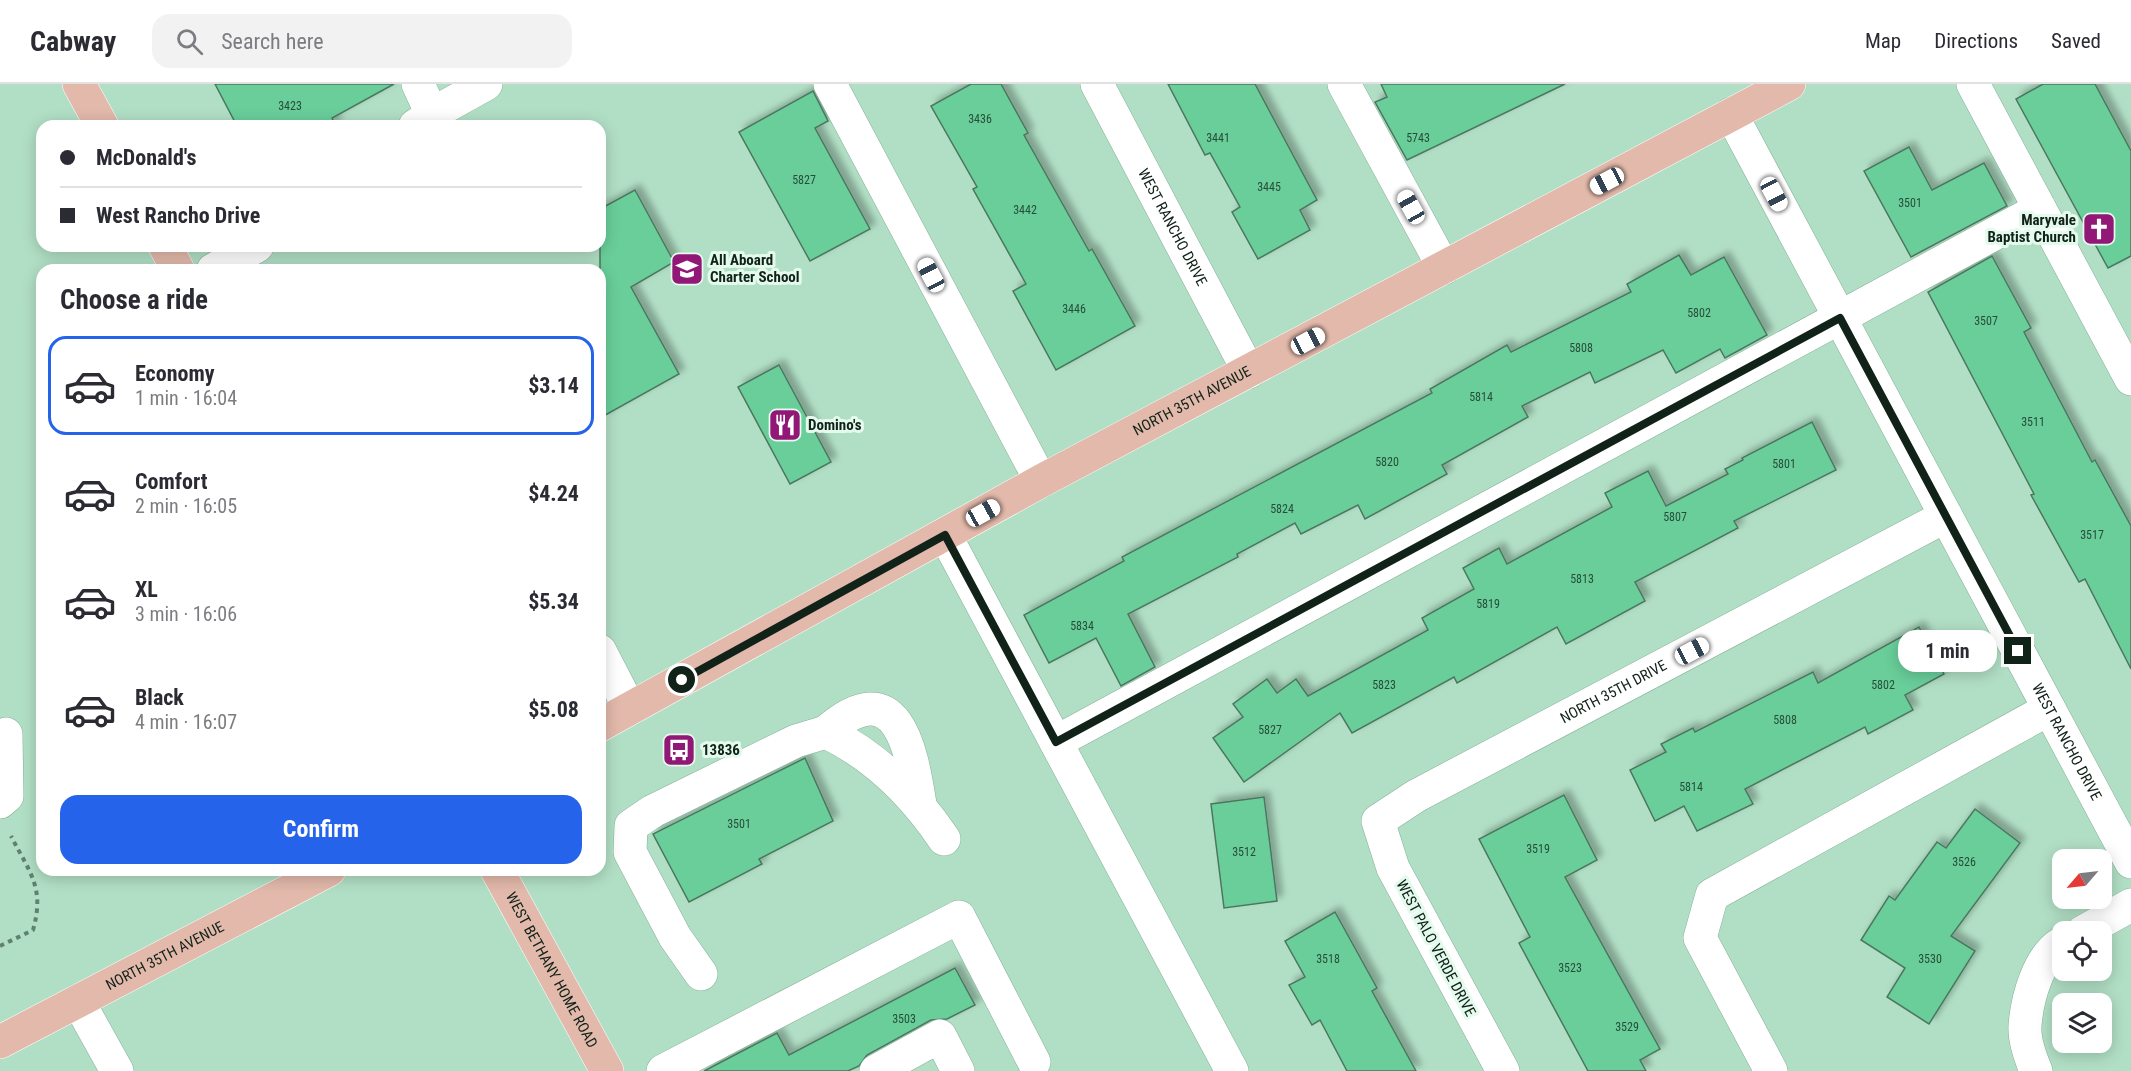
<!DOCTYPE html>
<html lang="en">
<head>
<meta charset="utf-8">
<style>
	body { margin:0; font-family:"Roboto Condensed",sans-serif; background:#f2f2f3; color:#2b2b33; height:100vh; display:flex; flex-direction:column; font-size:22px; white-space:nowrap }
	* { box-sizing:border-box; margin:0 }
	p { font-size:20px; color:#7c7c81 }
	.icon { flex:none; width:33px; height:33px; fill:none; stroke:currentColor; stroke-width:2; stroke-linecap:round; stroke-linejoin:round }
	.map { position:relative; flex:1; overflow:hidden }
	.drawer { position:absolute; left:36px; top:180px; width:570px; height:612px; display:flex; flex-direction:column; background:#fff; border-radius:18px; box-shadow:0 3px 15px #0003 }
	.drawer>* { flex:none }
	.banner { position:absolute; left:36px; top:36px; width:570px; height:132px; border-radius:18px; box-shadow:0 3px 15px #0003; display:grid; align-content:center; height:132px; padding:0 24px; background:#fff }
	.needle { width:39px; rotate:242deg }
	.tools { position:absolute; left:2052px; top:765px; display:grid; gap:12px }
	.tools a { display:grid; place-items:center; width:60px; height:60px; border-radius:12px; background:#fff; box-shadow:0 3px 15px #0003; font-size:30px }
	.end { position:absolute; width:27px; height:27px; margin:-14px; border:8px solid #112219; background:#fff; box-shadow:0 0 0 3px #fff }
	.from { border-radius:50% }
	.bubble { position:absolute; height:42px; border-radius:18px; background:#fff; box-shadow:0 3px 15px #0003; font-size:20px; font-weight:700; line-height:42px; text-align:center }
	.car { position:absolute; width:18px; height:36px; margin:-18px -9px; border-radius:8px; box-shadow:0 0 4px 2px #0007; background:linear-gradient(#fff 24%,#345 0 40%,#fff 0 76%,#345 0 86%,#fff 0) }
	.banner b { display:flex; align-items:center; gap:21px; height:57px; font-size:22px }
	.banner b+b { border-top:2px solid #e1e1e2 }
	.banner i { width:15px; height:15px; background:#2b2b33 }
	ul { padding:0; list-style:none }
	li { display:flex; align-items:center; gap:18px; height:99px; margin:0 12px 9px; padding:0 12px; border:3px solid transparent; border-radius:18px }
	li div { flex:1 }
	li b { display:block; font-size:22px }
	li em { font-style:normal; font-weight:700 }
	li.selected { border-color:#2563eb }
	li>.icon { width:54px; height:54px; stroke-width:1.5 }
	h2 { padding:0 24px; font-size:27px; line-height:72px }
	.button { display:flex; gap:12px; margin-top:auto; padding:12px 24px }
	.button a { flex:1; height:69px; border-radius:18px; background:#2563eb; color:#fff; font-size:24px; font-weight:700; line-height:69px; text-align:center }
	header { display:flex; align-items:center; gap:36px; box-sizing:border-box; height:84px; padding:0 30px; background:#fff; border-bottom:2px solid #e1e1e2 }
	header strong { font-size:28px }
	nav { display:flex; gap:33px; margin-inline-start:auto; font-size:21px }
	.search { width:420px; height:54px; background:#f2f2f3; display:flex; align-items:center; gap:15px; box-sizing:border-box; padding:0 21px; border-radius:18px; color:#7c7c81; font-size:22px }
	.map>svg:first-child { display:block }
	.building { fill:#69ce9a; stroke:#4c775f; stroke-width:1.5; filter:url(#shadow) }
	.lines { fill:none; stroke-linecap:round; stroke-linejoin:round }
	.minor-casing { stroke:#84b197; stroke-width:34 }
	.major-casing { stroke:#fff; stroke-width:34 }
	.path { stroke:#61816f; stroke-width:4; stroke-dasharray:4.5 4.5; stroke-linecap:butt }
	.minor { stroke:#fff; stroke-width:33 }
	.major { stroke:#e2b9ab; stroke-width:33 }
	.route { stroke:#112219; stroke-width:8 }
	.labels { text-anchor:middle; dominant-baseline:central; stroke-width:6; stroke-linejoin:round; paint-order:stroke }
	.number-label { font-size:12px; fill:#274d39 }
	.poi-label { font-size:15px; font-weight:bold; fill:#112219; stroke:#e3faec; text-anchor:start }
	.street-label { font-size:15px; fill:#112219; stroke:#e3faec }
</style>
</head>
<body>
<header>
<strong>Cabway</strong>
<div class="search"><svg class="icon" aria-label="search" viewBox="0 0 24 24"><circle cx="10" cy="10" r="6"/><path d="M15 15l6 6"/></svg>Search here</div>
<nav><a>Map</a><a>Directions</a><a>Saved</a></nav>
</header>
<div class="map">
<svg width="2131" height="987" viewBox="0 0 2131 987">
	<defs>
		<filter id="shadow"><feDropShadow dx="5.5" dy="-5.5" stdDeviation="3" flood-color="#0004"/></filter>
	</defs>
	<rect width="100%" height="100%" fill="#b1dfc5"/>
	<g class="building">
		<path d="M215 0H394L332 34 336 42H237Z"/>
		<path d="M971 0H1001L1028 49 1024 51 1089 167 1092 165 1135 242 1056 286 1013 207 1026 200 973 105 977 103 931 22Z"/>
		<path d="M1168 0H1255L1317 116 1300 126 1310 146 1258 175 1232 128 1240 123 1210 69 1205 71Z"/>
		<path d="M1381 0H1565L1407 76 1375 18 1387 13Z"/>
		<path d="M2043 0H2095L2131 67V172L2108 184 2016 15Z"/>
		<path d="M813 7 828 37 815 44 870 145 810 177 739 48Z"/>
		<path d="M1909 63 1932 106 1984 79 2007 122 1911 173 1864 87Z"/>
		<path d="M635 106 674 178 631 203 679 290 600 334V125Z"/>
		<path d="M1679 171 1691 191 1724 173 1767 251 1725 274 1720 265 1676 289 1663 266 1595 299 1590 288 1522 322 1528 333 1442 381 1447 390 1365 435 1358 421 1301 450 1295 439 1237 470 1238 473 1128 530 1155 583 1121 602 1096 554 1049 579 1024 531 1124 477 1122 473 1432 309 1430 305 1507 261 1511 268 1631 208 1627 200Z"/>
		<path d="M1992 172 2031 244 2024 248 2092 378 2095 376 2131 442V585L2085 495 2079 498 2031 411 2034 410 1928 208Z"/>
		<path d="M779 281 831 378 790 400 738 303Z"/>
		<path d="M1812 338 1836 386 1734 437 1738 444 1635 498 1645 517 1566 560 1557 543 1457 599 1454 593 1352 649 1340 629 1244 698 1213 654 1243 633 1233 620 1267 595 1277 609 1296 595 1308 612 1428 546 1422 534 1474 505 1463 484 1499 464 1507 480 1612 423 1605 409 1648 387 1666 422 1728 390 1725 385 1743 376 1742 374Z"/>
		<path d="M1919 543 1944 590 1905 611 1913 626 1868 650 1865 643 1745 705 1753 720 1697 747 1684 722 1655 737 1630 686 1666 668 1661 660 1693 644 1695 648 1813 588 1818 599Z"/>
		<path d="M805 674 833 737 759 775 762 780 689 818 653 750Z"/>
		<path d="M1564 711 1597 776 1565 793 1660 965 1640 976 1646 987H1588L1519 859 1530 853 1479 755Z"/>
		<path d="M1264 713 1277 817 1224 824 1211 720Z"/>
		<path d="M1975 725 2020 759 1951 852 1975 867 1929 940 1887 913 1905 884 1861 856 1889 812 1895 816 1937 758 1946 764Z"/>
		<path d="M1335 828 1377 904 1372 907 1416 987H1347L1320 936 1312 941 1289 901 1305 893 1285 857Z"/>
		<path d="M955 884 975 921 947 935 931 936 867 971 859 982 848 987H704L777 949 789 971Z"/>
	</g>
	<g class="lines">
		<g class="minor-casing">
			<g id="minor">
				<path d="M418 0 432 30"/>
				<path d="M830 0 1041 397"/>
				<path id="s1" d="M1097 0 1249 288"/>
				<path d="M1344 0 1444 184"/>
				<path d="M1973 0 2131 295"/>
				<path id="s2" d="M1731 30 2131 778"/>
				<path d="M415 42 432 30 486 0"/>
				<path d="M213 186 257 162"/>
				<path d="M945 451 1232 987"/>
				<path d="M600 567 630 625"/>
				<path d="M826 648C897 586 911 663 920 720"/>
				<path d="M1056 658 2040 125"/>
				<path d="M0 718 7 712 6 650"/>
				<path d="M2083 848 2131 821"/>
				<path d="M701 890 675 853 630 768 631 742 653 727 796 657 826 648C876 672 913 709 944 755"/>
				<path d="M78 917 117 987"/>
				<path d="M663 987 959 833 1034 978"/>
				<path d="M876 987 940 952 958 987"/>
				<path id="s3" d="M1503 987 1393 784 1378 737 1416 712 1946 432"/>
				<path d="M1771 987 1700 854 1712 811 2049 625"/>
				<path d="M2036 987C2031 975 2024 955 2025 942 2027 915 2038 873 2062 859"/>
			</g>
		</g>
		<g class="major-casing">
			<g id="major">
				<path d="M79 0 102 42"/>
				<path d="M165 162 178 186"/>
				<path id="s4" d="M600 641 1041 397 1789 0"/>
				<path id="s5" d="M497 786 607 987"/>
				<path id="s6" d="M0 958 329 786"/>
			</g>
		</g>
		<path class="path" d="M0 862 33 846C45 804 30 789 11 752"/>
		<use href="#minor" class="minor"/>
		<use href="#major" class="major"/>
	</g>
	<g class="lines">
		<path class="route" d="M682 596 945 451 1056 658 1840 234 2018 567"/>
	</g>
	<defs>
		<g id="church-square" transform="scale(1.725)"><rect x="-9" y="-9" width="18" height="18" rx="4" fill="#911876" stroke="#e3faec"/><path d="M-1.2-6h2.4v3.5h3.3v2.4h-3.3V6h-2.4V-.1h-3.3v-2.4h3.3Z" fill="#fff"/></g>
		<g id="school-square" transform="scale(1.725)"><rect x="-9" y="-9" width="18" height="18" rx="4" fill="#911876" stroke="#e3faec"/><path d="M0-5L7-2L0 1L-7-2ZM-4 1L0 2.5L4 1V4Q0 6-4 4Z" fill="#fff"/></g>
		<g id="restaurant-square" transform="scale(1.725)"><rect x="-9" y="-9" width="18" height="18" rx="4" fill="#911876" stroke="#e3faec"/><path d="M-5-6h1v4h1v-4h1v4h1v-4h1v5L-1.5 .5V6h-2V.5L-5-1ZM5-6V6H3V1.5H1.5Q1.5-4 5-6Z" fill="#fff"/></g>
		<g id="bus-square" transform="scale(1.725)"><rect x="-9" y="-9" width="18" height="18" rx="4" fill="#911876" stroke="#e3faec"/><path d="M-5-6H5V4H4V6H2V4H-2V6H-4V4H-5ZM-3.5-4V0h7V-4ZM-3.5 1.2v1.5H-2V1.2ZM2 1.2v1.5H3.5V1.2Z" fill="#fff"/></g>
	</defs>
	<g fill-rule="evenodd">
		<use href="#church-square" x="2099" y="145"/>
		<use href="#school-square" x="687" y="185"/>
		<use href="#restaurant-square" x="785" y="341"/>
		<use href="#bus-square" x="679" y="666"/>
	</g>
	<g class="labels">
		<g class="number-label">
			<text x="290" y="22">3423</text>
			<text x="980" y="35">3436</text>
			<text x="1218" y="54">3441</text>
			<text x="1418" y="54">5743</text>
			<text x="804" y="96">5827</text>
			<text x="1269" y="103">3445</text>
			<text x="1910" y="119">3501</text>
			<text x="1025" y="126">3442</text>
			<text x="1074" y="225">3446</text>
			<text x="1699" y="229">5802</text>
			<text x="1986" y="237">3507</text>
			<text x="1581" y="264">5808</text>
			<text x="1481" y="313">5814</text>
			<text x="2033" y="338">3511</text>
			<text x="1387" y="378">5820</text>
			<text x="1784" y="380">5801</text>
			<text x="1282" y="425">5824</text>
			<text x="1675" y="433">5807</text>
			<text x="2092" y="451">3517</text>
			<text x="1582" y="495">5813</text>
			<text x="1488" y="520">5819</text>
			<text x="1082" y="542">5834</text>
			<text x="1384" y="601">5823</text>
			<text x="1883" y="601">5802</text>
			<text x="1785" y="636">5808</text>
			<text x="1270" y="646">5827</text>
			<text x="1691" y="703">5814</text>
			<text x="739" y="740">3501</text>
			<text x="1538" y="765">3519</text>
			<text x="1244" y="768">3512</text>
			<text x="1964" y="778">3526</text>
			<text x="1328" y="875">3518</text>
			<text x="1930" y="875">3530</text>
			<text x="1570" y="884">3523</text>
			<text x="904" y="935">3503</text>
			<text x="1627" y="943">3529</text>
		</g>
		<g class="poi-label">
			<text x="2076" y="136" text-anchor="end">Maryvale<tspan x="2076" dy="17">Baptist Church</tspan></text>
			<text x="710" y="176">All Aboard<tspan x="710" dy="17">Charter School</tspan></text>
			<text x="808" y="341">Domino's</text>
			<text x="702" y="666">13836</text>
		</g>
		<g class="street-label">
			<text stroke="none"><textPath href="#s1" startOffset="162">WEST RANCHO DRIVE</textPath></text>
			<text stroke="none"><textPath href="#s4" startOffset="675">NORTH 35TH AVENUE</textPath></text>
			<text stroke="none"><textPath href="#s3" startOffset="549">NORTH 35TH DRIVE</textPath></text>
			<text stroke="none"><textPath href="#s2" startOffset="712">WEST RANCHO DRIVE</textPath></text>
			<text transform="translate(1436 864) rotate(62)">WEST PALO VERDE DRIVE</text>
			<text stroke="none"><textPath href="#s6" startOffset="186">NORTH 35TH AVENUE</textPath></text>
			<text stroke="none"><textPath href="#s5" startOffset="114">WEST BETHANY HOME ROAD</textPath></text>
		</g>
	</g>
</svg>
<div class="tools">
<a><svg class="needle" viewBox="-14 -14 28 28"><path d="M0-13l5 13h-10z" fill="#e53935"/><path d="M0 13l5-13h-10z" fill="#7c7c81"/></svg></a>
<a><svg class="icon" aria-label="locate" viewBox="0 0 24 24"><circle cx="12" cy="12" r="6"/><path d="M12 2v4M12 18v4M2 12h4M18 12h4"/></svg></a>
<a><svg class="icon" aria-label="layers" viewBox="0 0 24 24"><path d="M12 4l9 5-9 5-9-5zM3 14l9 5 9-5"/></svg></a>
</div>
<i class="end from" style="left:682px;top:596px"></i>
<i class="end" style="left:2018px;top:567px"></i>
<div class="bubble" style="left:1898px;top:546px;width:99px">1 min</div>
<i class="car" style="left:1607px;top:97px;rotate:242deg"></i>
<i class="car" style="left:1774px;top:110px;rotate:152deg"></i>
<i class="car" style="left:1411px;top:123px;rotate:331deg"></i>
<i class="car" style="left:931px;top:191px;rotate:332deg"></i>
<i class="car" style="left:1308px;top:257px;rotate:62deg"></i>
<i class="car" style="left:983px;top:429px;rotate:61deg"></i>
<i class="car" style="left:1692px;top:567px;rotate:62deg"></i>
<div class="banner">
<b><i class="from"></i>McDonald's</b>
<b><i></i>West Rancho Drive</b>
</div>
<section class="drawer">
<h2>Choose a ride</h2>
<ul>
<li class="selected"><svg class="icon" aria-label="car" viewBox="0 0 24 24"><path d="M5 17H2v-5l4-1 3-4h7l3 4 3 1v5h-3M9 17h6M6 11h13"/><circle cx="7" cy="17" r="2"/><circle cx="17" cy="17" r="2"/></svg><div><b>Economy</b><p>1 min · 16:04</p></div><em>$3.14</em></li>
<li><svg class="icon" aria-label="car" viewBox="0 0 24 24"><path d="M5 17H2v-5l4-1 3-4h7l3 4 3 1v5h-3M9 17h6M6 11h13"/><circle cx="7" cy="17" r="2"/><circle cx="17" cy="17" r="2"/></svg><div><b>Comfort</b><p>2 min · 16:05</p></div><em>$4.24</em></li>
<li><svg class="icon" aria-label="car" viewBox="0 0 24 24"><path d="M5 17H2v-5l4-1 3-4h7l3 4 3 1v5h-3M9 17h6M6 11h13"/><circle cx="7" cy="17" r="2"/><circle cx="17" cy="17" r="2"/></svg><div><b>XL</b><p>3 min · 16:06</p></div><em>$5.34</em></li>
<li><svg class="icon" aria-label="car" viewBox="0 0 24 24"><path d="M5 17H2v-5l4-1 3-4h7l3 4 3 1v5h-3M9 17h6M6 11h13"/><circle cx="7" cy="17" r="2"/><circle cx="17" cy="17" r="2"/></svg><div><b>Black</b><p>4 min · 16:07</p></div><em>$5.08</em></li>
</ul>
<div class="button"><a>Confirm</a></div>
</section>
</div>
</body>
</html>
